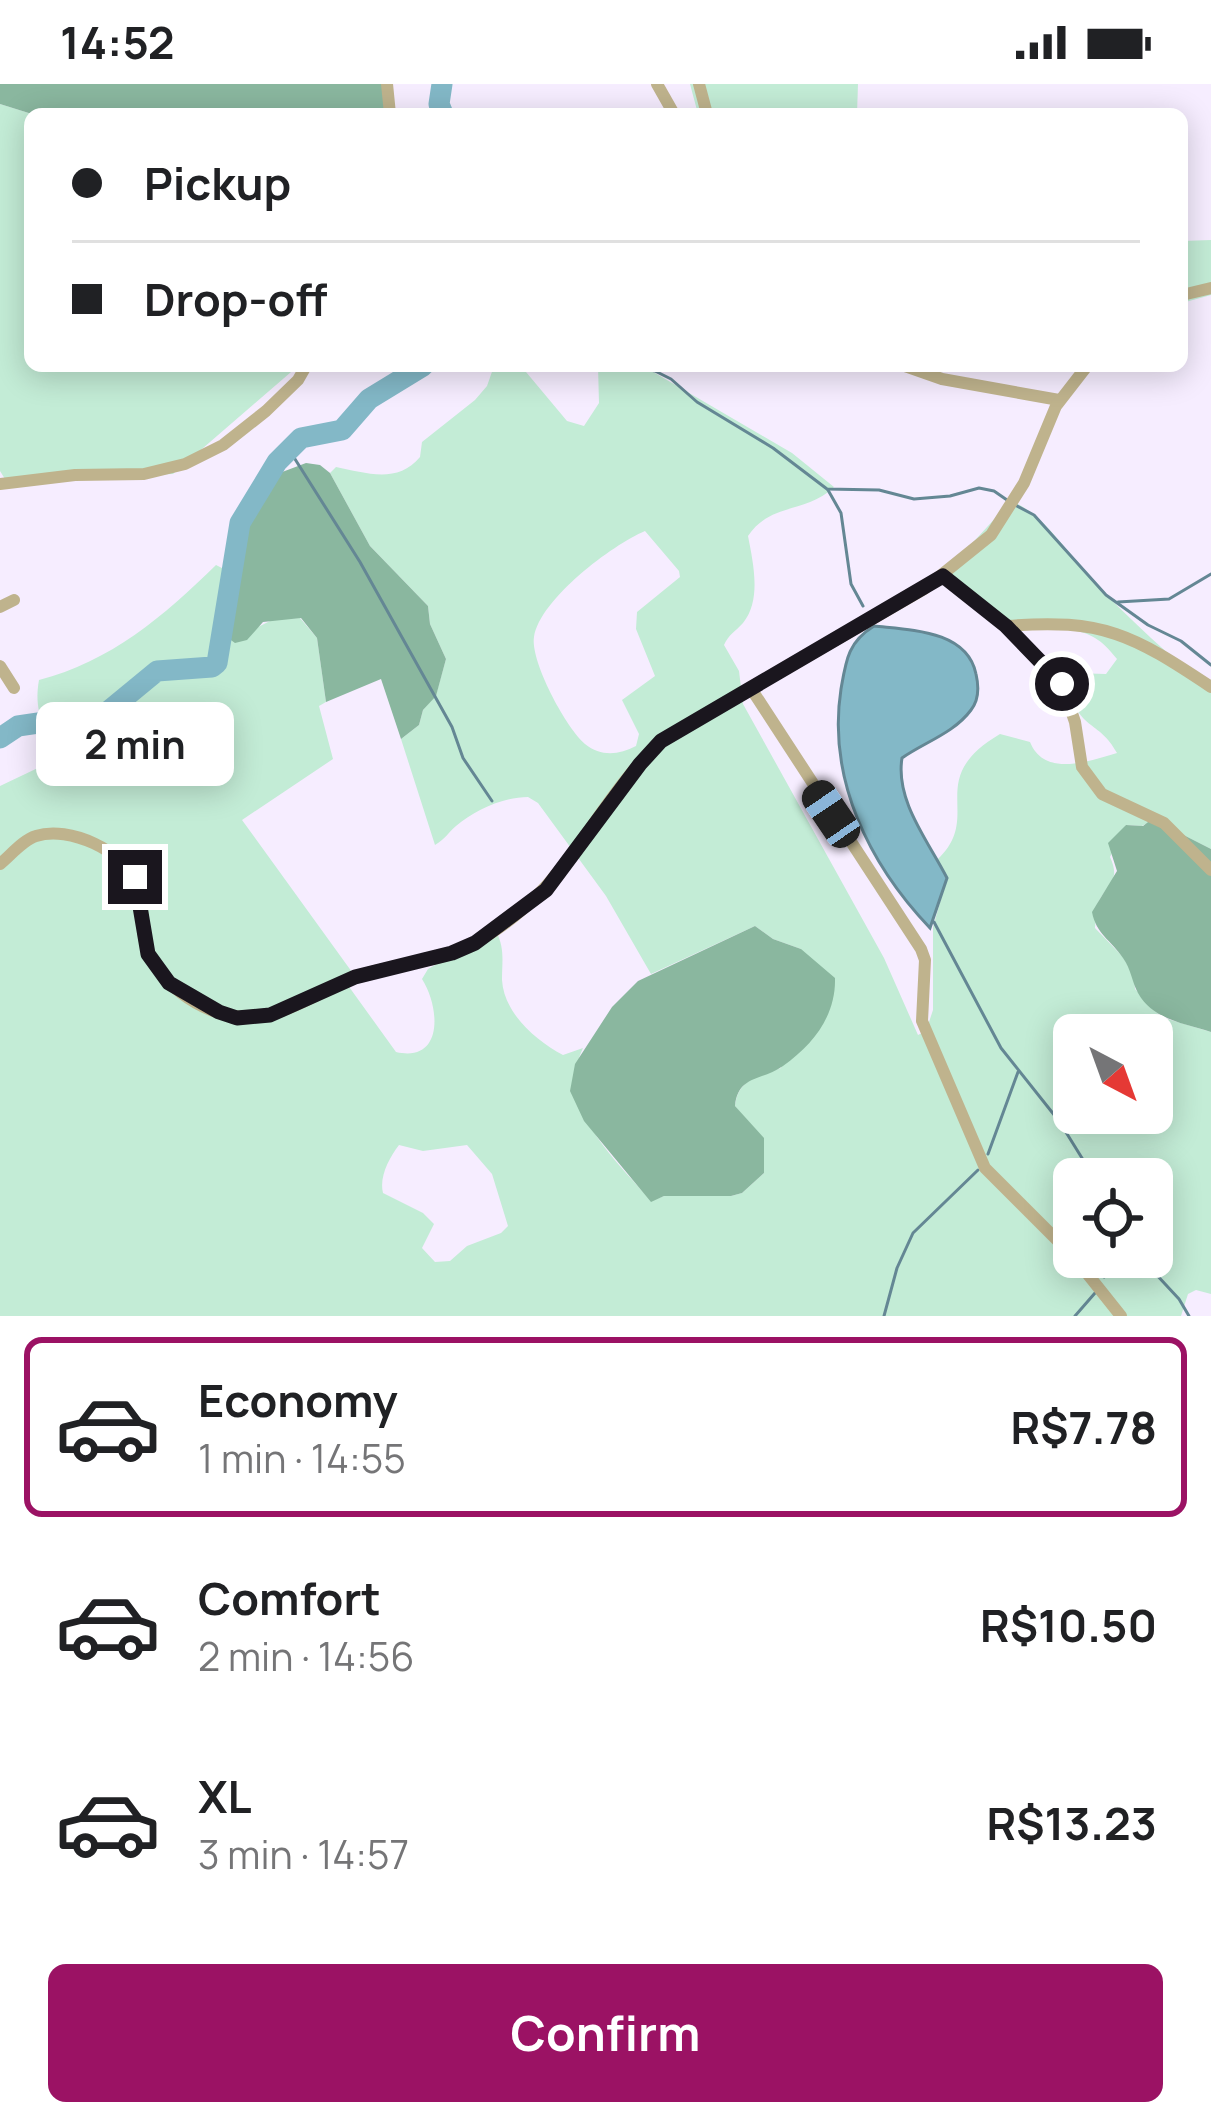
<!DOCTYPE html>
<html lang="en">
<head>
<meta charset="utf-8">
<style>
	body { margin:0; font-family:Manrope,sans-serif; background:#f6f6f6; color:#202124; height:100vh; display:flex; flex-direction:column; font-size:45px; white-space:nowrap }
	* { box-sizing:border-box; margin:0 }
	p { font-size:39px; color:#757577 }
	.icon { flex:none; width:66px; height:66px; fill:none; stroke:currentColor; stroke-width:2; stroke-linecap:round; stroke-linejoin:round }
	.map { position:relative; height:1232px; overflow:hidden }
	.side { display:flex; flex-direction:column; background:#fff; flex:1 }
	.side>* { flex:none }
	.banner { position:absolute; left:24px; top:24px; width:1164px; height:264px; border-radius:18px; box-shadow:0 6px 30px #0003; display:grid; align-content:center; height:264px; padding:0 48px; background:#fff }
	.needle { width:78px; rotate:139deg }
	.buttons { position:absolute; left:1053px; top:930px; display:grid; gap:24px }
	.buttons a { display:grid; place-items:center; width:120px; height:120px; border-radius:18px; background:#fff; box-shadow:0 6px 30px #0003; font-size:60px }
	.end { position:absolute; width:54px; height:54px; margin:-27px; border:15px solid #1a161e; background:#fff; box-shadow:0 0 0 6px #fff }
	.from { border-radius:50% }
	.bubble { position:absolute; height:84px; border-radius:18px; background:#fff; box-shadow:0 6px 30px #0003; font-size:39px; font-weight:700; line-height:84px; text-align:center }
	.car { position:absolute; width:36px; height:72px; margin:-36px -18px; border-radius:15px; box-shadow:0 0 9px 3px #0007; background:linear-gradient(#222 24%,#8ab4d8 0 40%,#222 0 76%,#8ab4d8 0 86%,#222 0) }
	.banner b { display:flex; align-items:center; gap:42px; height:114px; font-size:45px }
	.banner b+b { border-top:3px solid #e0e0e0 }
	.banner i { width:30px; height:30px; background:#202124 }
	ul { padding:21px 0 0; list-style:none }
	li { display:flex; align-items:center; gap:36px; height:180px; margin:0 24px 18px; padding:0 24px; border:6px solid transparent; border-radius:18px }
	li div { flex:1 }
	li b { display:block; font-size:45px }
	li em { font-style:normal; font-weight:700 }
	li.current { border-color:#9b1264 }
	li>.icon { width:108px; height:108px; stroke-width:1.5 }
	.button { display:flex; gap:24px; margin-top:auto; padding:24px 48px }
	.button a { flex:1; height:138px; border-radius:18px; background:#9b1264; color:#fff; font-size:48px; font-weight:700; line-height:138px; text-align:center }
	.status { display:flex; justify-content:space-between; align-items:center; height:84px; padding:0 60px; background:#fff; direction:ltr }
	.status svg { height:33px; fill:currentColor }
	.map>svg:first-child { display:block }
	.green { fill:#c3ecd6; fill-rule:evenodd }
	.forest { fill:#8ab79f }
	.water { fill:#83b8c7; stroke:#648794; stroke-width:3 }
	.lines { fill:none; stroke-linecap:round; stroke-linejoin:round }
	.stream { stroke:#648794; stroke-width:3 }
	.river { stroke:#83b8c7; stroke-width:21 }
	.minor { stroke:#bfb38d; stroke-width:12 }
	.route { stroke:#1a161e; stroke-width:15 }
</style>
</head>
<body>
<div class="status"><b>14:52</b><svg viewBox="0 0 49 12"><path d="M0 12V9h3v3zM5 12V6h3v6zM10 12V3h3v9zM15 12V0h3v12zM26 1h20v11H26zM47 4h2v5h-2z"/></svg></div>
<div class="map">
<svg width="1211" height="1232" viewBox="0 0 1211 1232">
	<rect width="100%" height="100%" fill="#f6edff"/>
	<g class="green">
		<path d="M690 0H858L857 30H698Z"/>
		<path d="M0 20 32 30 30 282H298L173 390 5 395 0 387Z"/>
		<path d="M1211 156V211L1182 219V157Z"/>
		<path d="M494 282H521L567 337 584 342 599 319 598 282H643L792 369 834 403C806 430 771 418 748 452 753 478 762 516 743 539 735 548 729 550 724 561L739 587 743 620 884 874 918 951 926 947 933 926V843L947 794 937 776C985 731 922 696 1000 650L1030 658C1044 693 1087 678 1117 669 1099 635 1076 647 1068 598L1074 589 1106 590 1117 575C1087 535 1065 551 1024 541 995 535 968 506 946 488L998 431 1016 419C1048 435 1069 472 1094 498 1131 537 1170 572 1211 606V765L1153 736 1142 742 1126 741 1110 773C1122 799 1105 800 1097 822 1095 829 1096 837 1095 844L1123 873 1134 892 1135 905 1161 933 1211 948V1210L1196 1206 1188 1210 1181 1232H0V702L42 682 51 673C46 641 33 629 39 596 110 578 164 532 216 481L228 487 224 499 254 545 274 535 300 534 317 554 326 618 319 622 333 675 242 736 357 895 347 900 396 968C444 979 440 923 422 895L428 885 496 847C505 865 502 876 502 896 504 929 535 956 563 971L583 964C555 1023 616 1076 651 1117L664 1112H731L742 1109 764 1089 762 1057 735 1022C738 995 758 992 781 984L801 865 773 855 755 842 651 890 606 812 538 719 528 713C503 713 475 726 456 742 448 749 445 755 435 761L401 655 419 641 423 626 436 611 446 575 430 540 428 522 370 462 330 389 336 383C366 389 398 400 420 373L422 358 475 316 487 302ZM645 447 679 487 680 493 637 528 636 545 655 592 622 616 639 650 636 662C619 671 601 673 585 660 566 644 530 577 534 553 540 515 612 461 645 447ZM1074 951H1152V1029H1074ZM399 1061 423 1067 467 1061 492 1090 508 1142 501 1149 467 1162 450 1177 435 1178 422 1164 434 1140 423 1129 383 1109C379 1093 389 1074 399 1061ZM1074 1095H1152V1173H1074Z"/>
	</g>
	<g class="forest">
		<path d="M0 0H384V30H32L0 20Z"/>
		<path d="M306 379 320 381 330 389 370 462 428 522 430 540 446 575 436 612 423 626 419 641 401 655 381 595 326 618 317 554 301 534 263 538 247 556 235 559 228 554V521L222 511 228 487 236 475 243 437 259 416 261 404 269 393Z"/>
		<path d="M1152 735 1211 765V948C1184 939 1153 936 1138 909 1132 898 1131 885 1123 874 1111 856 1096 850 1092 828L1117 787 1108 759 1126 741 1143 742Z"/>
		<path d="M755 842 773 855 801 865 835 894C836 931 814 960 783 982 762 997 738 991 735 1022L764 1054V1089L742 1109 731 1112H664L651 1118 584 1037 570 1007 575 980 612 923 638 897Z"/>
	</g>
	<path class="water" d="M874 542C910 546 967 546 976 590 979 603 979 616 971 626 954 649 925 658 902 674 895 717 929 758 947 794L930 844C869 780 827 695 841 605 846 576 848 558 874 542Z"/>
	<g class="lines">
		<g class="stream">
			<path d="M632 282 655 287 671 295 697 318 773 364 827 405 879 406 914 415 950 412 979 404 994 407 1007 416"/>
			<path d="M288 364 360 478 452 643 463 674 492 717"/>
			<path d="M828 406 841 429 851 500 863 522"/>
			<path d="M1015 421 1034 431 1106 511 1148 541 1181 557 1211 581"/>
			<path d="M1118 518 1169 515 1211 490"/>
			<path d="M934 838 1001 964 1059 1037 1095 1095"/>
			<path d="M988 1070 1018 988"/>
			<path d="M1140 1173 1179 1215 1189 1232"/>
			<path d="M1104 1193 1114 1173"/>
			<path d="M884 1232 897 1184 913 1149 978 1086"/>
			<path d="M1075 1232 1095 1209"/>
		</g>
		<g class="river">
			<path d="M442 0 439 20 443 30"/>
			<path d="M0 654 18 642 106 629 157 587 212 583 217 579 240 439 277 378 301 354 342 346 369 315 423 282"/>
		</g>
		<g class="minor">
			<path d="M387 0 390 30"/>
			<path d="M657 0 674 30"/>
			<path d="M699 0 707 30"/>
			<path d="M1182 211 1211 204"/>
			<path d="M905 282 942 295 1059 316"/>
			<path d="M0 400 75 391 144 390 185 380 223 361 266 327 298 296 306 282"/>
			<path d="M943 492 1006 542 1062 600 1075 638 1082 683 1102 710 1164 739 1211 786"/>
			<path d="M0 523 14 516"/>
			<path d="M1007 542C1103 534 1133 551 1211 603"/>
			<path d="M0 582 14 604"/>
			<path d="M752 606 921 865 925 876 922 937 985 1084 1074 1173"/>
			<path d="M0 780C11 771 23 756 36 752 69 741 124 767 137 799 144 815 141 835 144 853 151 895 202 933 244 933 285 934 318 908 355 893 391 879 435 880 469 862 568 811 588 726 661 657L924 505 991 451 1024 399 1056 322 1087 282"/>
			<path d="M1074 1173 1121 1232"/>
		</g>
	</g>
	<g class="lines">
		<path class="route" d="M135 793 148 870 169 899 219 928 237 934 270 931 355 893 452 869 475 859 546 806 640 680 661 657 943 492 1006 542 1062 600"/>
	</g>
</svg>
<div class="buttons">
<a><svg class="needle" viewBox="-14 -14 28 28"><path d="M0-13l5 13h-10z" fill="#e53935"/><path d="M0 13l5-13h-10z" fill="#757577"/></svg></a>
<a><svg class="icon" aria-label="locate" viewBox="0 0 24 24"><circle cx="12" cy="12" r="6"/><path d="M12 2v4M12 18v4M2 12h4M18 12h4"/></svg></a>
</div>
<i class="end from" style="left:1062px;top:600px"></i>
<i class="end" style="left:135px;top:793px"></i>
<div class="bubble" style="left:36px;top:618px;width:198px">2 min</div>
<i class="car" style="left:831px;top:730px;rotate:326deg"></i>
<div class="banner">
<b><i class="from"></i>Pickup</b>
<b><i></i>Drop-off</b>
</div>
</div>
<section class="side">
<ul>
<li class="current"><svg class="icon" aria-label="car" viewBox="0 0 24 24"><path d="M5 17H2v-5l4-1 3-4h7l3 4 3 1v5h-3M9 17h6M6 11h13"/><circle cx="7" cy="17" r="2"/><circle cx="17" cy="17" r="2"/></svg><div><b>Economy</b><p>1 min · 14:55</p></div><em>R$7.78</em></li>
<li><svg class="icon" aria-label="car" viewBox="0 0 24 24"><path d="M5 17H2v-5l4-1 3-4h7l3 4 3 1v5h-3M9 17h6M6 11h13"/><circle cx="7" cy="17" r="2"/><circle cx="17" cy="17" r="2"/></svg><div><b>Comfort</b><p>2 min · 14:56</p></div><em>R$10.50</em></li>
<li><svg class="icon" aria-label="car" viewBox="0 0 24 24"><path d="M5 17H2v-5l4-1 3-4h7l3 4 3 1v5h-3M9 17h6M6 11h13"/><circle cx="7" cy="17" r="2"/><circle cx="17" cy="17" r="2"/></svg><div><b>XL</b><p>3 min · 14:57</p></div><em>R$13.23</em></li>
</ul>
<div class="button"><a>Confirm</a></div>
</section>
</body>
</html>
